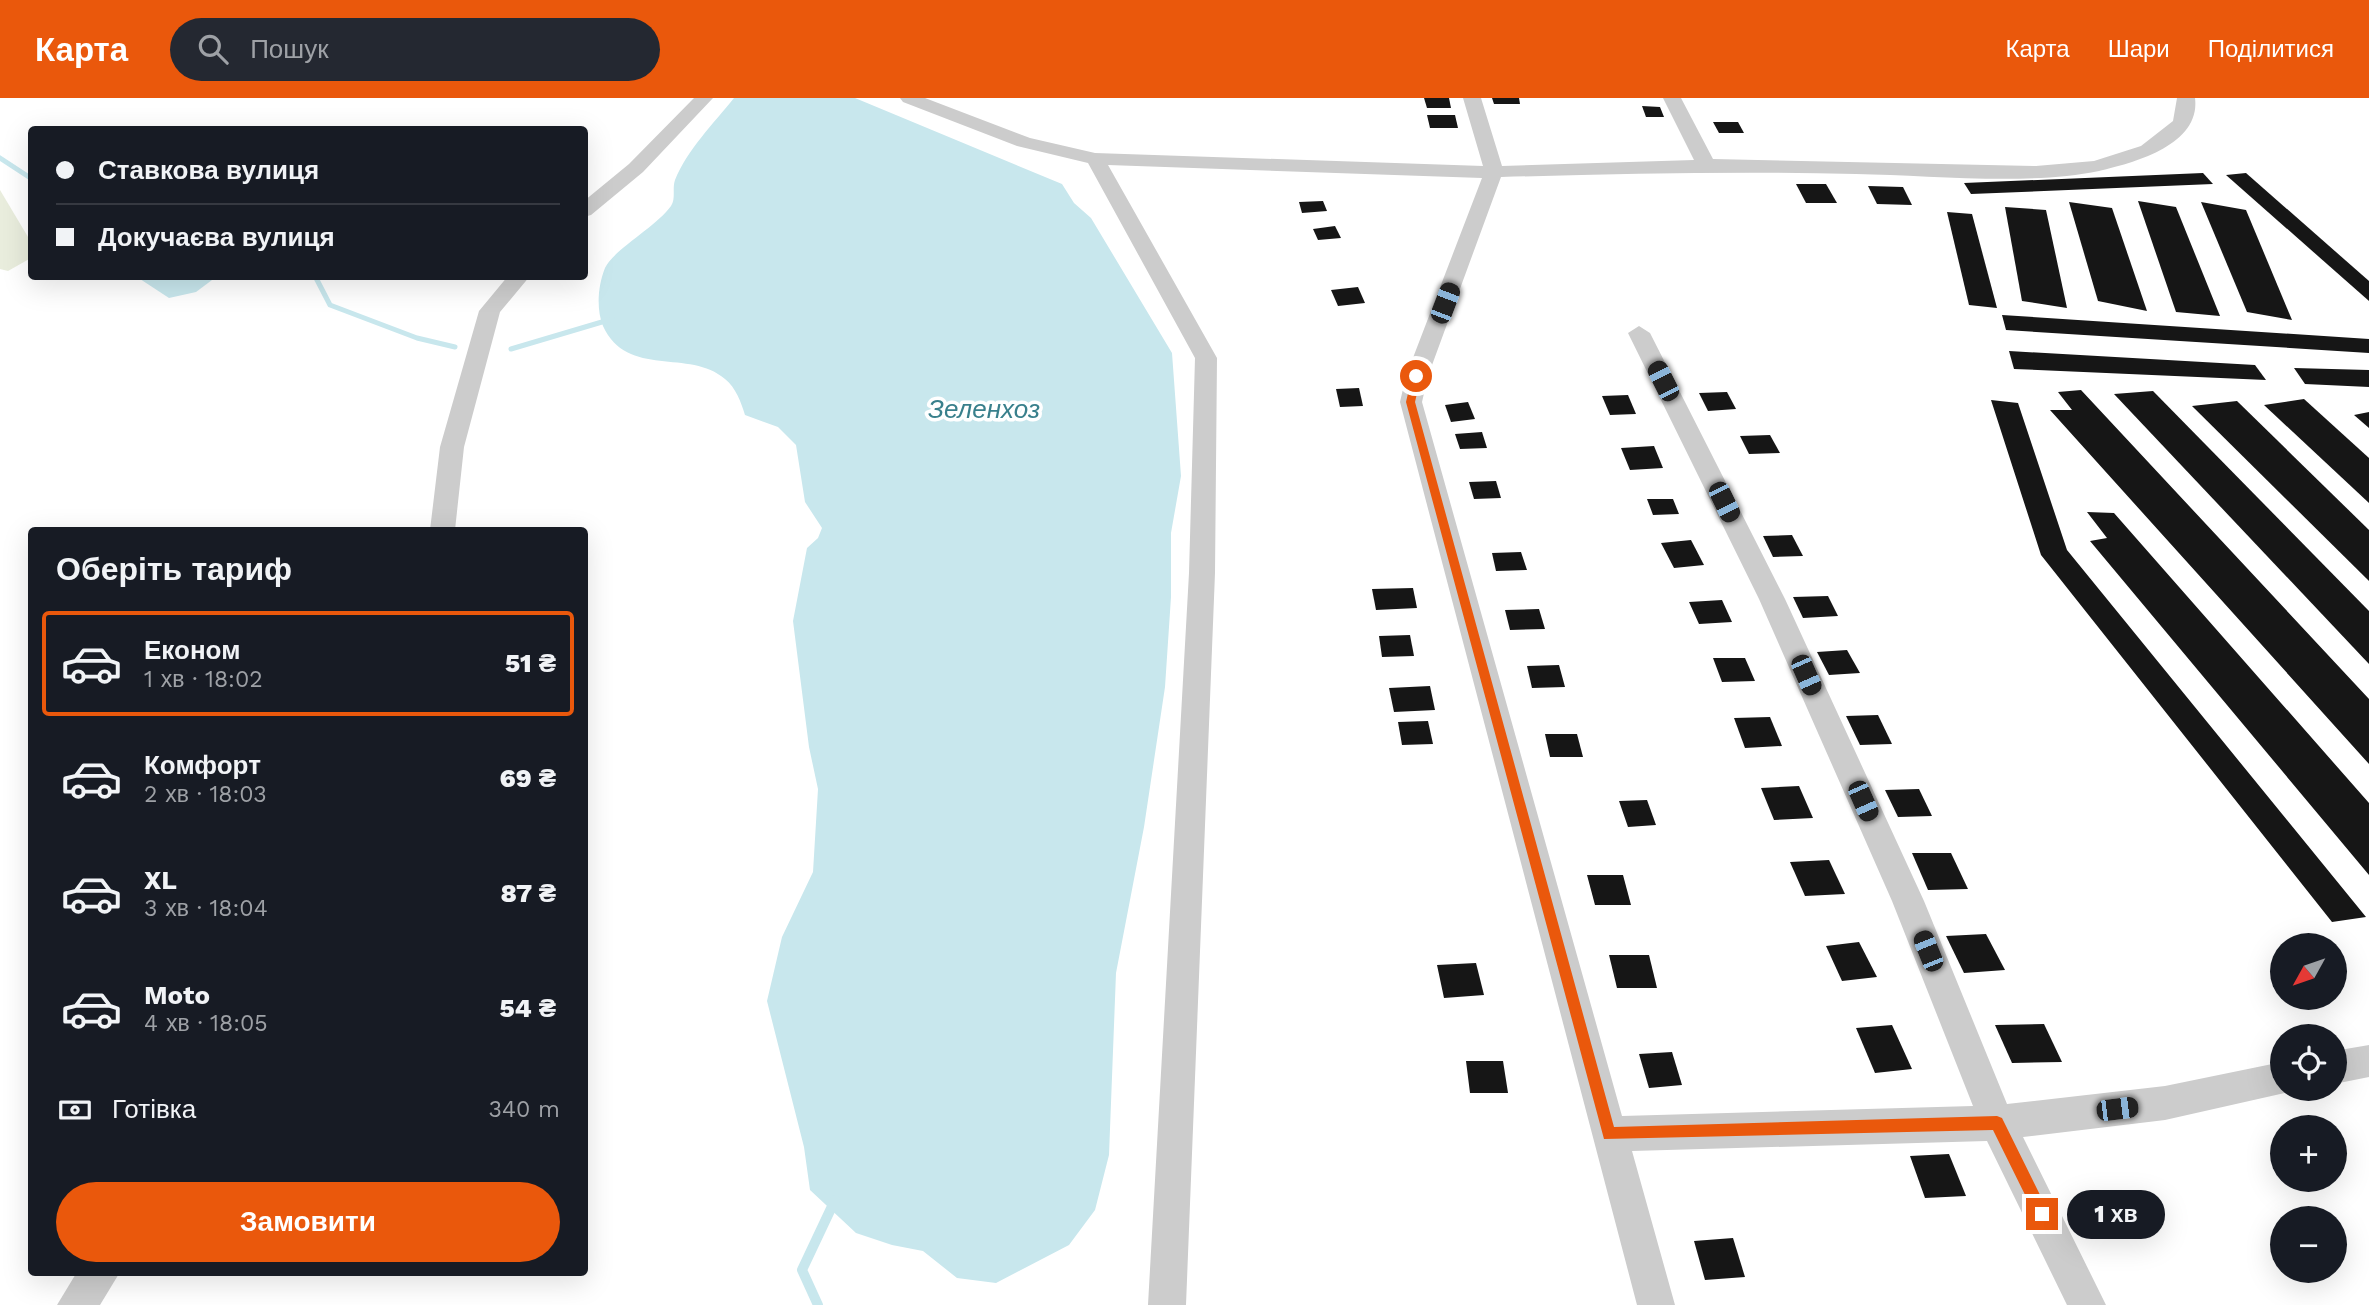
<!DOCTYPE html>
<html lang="uk">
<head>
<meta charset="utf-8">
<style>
	body { margin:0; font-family:"Work Sans",sans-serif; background:#242831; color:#f1f3f6; height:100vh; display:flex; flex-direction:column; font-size:26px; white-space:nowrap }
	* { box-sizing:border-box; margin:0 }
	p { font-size:23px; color:#9ea1a6 }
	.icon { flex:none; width:38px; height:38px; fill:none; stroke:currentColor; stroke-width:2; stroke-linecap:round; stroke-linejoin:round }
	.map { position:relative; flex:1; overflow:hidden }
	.details { position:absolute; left:28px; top:429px; width:560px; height:749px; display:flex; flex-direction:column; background:#171b24; border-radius:7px; box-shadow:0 7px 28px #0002 }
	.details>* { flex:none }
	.guide { position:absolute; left:28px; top:28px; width:560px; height:154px; border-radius:7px; box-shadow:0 7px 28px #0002; display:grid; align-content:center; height:154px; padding:0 28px; background:#171b24 }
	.needle { width:46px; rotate:230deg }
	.buttons { position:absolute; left:2270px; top:835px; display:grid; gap:14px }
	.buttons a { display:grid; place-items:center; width:77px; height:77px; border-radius:50%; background:#171b24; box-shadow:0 7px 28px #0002; font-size:35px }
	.end { position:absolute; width:32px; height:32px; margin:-16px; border:9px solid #ea580c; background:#fff; box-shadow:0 0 0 4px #fff }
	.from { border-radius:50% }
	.bubble { position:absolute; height:49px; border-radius:24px; background:#171b24; box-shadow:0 7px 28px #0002; font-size:23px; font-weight:800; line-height:49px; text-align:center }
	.car { position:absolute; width:21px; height:42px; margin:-21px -10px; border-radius:9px; box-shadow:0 0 5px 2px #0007; background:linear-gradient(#222 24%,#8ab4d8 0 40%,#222 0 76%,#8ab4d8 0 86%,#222 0) }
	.guide b { display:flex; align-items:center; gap:24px; height:66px; font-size:26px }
	.guide b+b { border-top:2px solid #363941 }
	.guide i { width:18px; height:18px; background:#f1f3f6 }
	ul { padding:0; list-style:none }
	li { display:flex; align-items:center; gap:21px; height:105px; margin:0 14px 10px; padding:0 14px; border:4px solid transparent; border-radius:7px }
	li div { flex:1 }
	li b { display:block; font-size:26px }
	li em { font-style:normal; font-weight:800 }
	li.on { border-color:#ea580c }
	li>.icon { width:63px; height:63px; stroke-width:1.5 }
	h2 { padding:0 28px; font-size:32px; line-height:84px }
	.pay { display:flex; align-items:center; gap:18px; height:77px; padding:0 28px; font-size:26px }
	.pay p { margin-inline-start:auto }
	.cta { display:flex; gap:14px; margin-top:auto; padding:14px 28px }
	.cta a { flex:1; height:80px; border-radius:42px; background:#ea580c; color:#fff; font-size:28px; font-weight:800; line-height:80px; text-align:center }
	header { display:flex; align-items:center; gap:42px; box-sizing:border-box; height:98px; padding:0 35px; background:#ea580c; color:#fff }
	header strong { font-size:33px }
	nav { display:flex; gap:38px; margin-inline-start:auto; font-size:24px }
	.search { width:490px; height:63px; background:#242831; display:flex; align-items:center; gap:18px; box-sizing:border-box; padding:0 24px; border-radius:38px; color:#9ea1a6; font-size:26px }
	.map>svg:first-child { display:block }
	.green { fill:#e9eddd }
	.water { fill:#c8e7ed }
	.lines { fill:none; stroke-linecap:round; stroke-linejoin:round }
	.stream-far1 { stroke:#c8e7ed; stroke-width:5 }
	.stream { stroke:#c8e7ed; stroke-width:10 }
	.building { fill:#161616 }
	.minor { fill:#ccc; fill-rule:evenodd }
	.route { fill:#ea580c }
	.labels { text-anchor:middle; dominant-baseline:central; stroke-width:7; stroke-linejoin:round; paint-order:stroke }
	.water-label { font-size:26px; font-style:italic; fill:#39808c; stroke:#fff }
</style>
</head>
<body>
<header>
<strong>Карта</strong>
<div class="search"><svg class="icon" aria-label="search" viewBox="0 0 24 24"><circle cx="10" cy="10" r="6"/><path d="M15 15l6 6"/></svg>Пошук</div>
<nav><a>Карта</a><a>Шари</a><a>Поділитися</a></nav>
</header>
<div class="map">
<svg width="2369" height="1207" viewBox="0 0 2369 1207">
	<rect width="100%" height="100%" fill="#fff"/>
	<path class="green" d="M0 92 31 144V160L8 173 0 171Z"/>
	<g class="water">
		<path d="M734 0H855L1062 86 1074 105 1091 120 1172 255 1181 378 1171 435V499L1165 589 1144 729 1116 875 1109 1057 1095 1112 1069 1147 996 1185 957 1180 923 1153 892 1147 856 1135 810 1092 804 1049 767 903 782 839 813 774 818 691 809 649 793 523 807 450 818 440 822 430 805 404 796 347 778 329 745 317C741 304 736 290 725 281 690 250 627 281 603 228 596 211 598 187 605 170 613 152 656 129 671 108 676 100 672 91 675 82 687 52 714 25 734 0Z"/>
		<path d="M137 179H216L196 194 169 200Z"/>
	</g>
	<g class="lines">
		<g class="stream-far1">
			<path d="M0 60 32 81"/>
			<path d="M315 178 330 207 417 240 455 249"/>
			<path d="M511 251 612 221"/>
		</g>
		<path class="stream" d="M818 1207 802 1172 835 1102"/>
	</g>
	<g class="building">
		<path d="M1424 0H1449L1451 10H1427Z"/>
		<path d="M1492 0H1519L1520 6H1494Z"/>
		<path d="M1642 8 1660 9 1664 19H1646Z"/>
		<path d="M1427 17H1455L1458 30H1430Z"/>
		<path d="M1713 24H1738L1744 35H1719Z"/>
		<path d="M2203 75 2213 86 1971 96 1964 85Z"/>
		<path d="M2246 75 2369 183V203L2226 77Z"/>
		<path d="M1796 86H1826L1837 105H1806Z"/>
		<path d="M1868 88 1903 89 1912 107 1877 106Z"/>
		<path d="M1323 103 1327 113 1302 115 1299 104Z"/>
		<path d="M2138 103 2176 109 2220 218 2176 214Z"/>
		<path d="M2069 104 2112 110 2147 213 2098 203Z"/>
		<path d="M2201 104 2246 112 2292 222 2247 214Z"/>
		<path d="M2005 109 2046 112 2067 210 2022 203Z"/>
		<path d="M1947 114 1972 116 1997 210 1969 207Z"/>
		<path d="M1335 128 1341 140 1318 142 1313 131Z"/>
		<path d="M1358 189 1365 205 1338 208 1331 192Z"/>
		<path d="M2002 217 2369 241V255L2006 232Z"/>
		<path d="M2009 253 2255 267 2266 282 2014 271Z"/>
		<path d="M2294 270 2369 272V289L2305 286Z"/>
		<path d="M1359 290 1363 308 1340 309 1336 291Z"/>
		<path d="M2081 292 2369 601V666L2050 312H2072L2058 294Z"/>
		<path d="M2153 293 2369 513V566L2114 296Z"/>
		<path d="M1727 294 1736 311 1708 313 1699 295Z"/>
		<path d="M1628 297 1636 316 1610 317 1602 298Z"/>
		<path d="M2304 301 2369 360V405L2264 307Z"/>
		<path d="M1991 302 2018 305 2067 452 2366 819 2332 824 2041 457Z"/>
		<path d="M2237 303 2369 432V483L2192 308Z"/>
		<path d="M1468 304 1475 321 1451 324 1445 307Z"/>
		<path d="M2369 314V330L2354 317Z"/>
		<path d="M1482 334 1487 350 1460 351 1455 336Z"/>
		<path d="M1770 337 1780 355 1749 356 1740 338Z"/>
		<path d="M1654 348 1663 370 1630 372 1621 350Z"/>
		<path d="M1496 383 1501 400 1474 401 1469 384Z"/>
		<path d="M1647 401H1673L1679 416 1653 417Z"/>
		<path d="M2087 414 2114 415 2369 705V777L2090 443 2107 440Z"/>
		<path d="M1792 437 1803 458 1773 459 1763 438Z"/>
		<path d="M1691 442 1704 467 1674 470 1661 445Z"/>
		<path d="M1521 454 1527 472 1496 473 1492 455Z"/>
		<path d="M1413 490 1417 510 1376 512 1372 491Z"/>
		<path d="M1828 498 1838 518 1803 520 1793 499Z"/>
		<path d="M1722 502 1732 524 1699 526 1689 504Z"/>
		<path d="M1539 511 1545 531 1510 532 1505 512Z"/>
		<path d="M1410 537 1414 558 1382 559 1379 538Z"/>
		<path d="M1847 552 1860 575 1829 577 1817 554Z"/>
		<path d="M1713 560H1745L1755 583 1722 584Z"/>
		<path d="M1559 567 1565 589 1532 590 1527 568Z"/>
		<path d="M1430 588 1435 612 1394 614 1389 590Z"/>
		<path d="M1878 617 1892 646 1860 647 1846 618Z"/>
		<path d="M1770 619 1782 648 1745 650 1734 620Z"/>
		<path d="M1428 623 1433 646 1402 647 1398 624Z"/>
		<path d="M1545 636H1577L1583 659H1550Z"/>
		<path d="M1799 688 1813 720 1774 722 1761 690Z"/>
		<path d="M1919 691 1932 718 1898 719 1885 692Z"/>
		<path d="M1647 702 1656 727 1628 729 1619 703Z"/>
		<path d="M1912 755H1951L1968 791 1928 792Z"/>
		<path d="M1829 762 1845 796 1805 798 1790 764Z"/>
		<path d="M1587 777H1623L1631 807H1595Z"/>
		<path d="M1986 836 2005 872 1964 875 1946 838Z"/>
		<path d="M1859 844 1877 879 1842 883 1826 848Z"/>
		<path d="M1609 857H1649L1657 890H1617Z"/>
		<path d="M1476 865 1484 897 1444 900 1437 867Z"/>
		<path d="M2044 926 2062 964 2012 965 1995 927Z"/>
		<path d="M1892 927 1912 971 1875 975 1856 930Z"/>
		<path d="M1672 954 1682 987 1649 990 1639 956Z"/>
		<path d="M1466 963H1503L1508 995H1470Z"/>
		<path d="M1949 1056 1966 1098 1925 1100 1910 1058Z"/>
		<path d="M1733 1140 1745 1179 1705 1182 1694 1143Z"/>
	</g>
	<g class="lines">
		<g class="minor">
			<path d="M694 0H713L643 74 591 117 584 119V103L629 66Z"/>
			<path d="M900 0H925L1030 40 1095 55 1483 68 1463 0H1481L1502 68 1694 62 1663 0H1681L1713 61 2036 68 2094 63 2141 48 2173 23 2177 0H2195C2201 47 2134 65 2099 73 2029 88 1929 77 1856 76 1737 73 1620 76 1501 79L1428 278 1422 304 1622 1018 1973 1008 1892 803 1759 501 1628 235 1639 228 1650 235 1785 501 1924 803 2007 1006 2165 988 2282 964V990H2295L2294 993 2165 1022 2023 1039 2106 1207H2067L1987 1043 1632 1053 1675 1207H1637L1400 304 1406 278 1482 80 1108 67 1217 260 1215 475 1186 1207H1148L1189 475 1195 260 1088 65 1017 48 903 4Z"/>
			<path d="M508 178H530L500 214 464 349 455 432H430L440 349 479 213Z"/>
			<path d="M2369 947V979L2334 986V953Z"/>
			<path d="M77 1174H120L100 1207H57Z"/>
		</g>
	</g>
	<path class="route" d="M1416 275 1421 278 1415 304 1614 1029 1997 1018 2002 1020 2047 1111V1121H2037L1993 1032 1604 1041 1406 304 1412 278Z"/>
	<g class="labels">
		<g class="water-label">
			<text x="984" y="311">Зеленхоз</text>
		</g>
	</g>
</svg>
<div class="buttons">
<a><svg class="needle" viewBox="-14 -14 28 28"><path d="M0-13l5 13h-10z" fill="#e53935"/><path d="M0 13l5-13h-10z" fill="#9ea1a6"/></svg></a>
<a><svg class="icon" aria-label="locate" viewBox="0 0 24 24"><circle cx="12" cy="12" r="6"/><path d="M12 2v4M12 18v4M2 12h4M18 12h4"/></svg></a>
<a>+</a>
<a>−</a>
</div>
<i class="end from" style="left:1416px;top:278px"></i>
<i class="end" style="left:2042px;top:1116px"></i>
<div class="bubble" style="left:2067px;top:1092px;width:98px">1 хв</div>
<i class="car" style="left:1445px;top:205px;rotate:21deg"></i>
<i class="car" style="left:1663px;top:283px;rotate:333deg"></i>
<i class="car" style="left:1724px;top:404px;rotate:154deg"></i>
<i class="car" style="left:1806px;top:577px;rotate:156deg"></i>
<i class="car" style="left:1863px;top:703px;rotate:156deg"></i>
<i class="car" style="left:1928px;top:853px;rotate:338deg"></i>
<i class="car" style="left:2117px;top:1011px;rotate:83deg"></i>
<div class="guide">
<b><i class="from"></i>Ставкова вулиця</b>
<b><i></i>Докучаєва вулиця</b>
</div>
<section class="details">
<h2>Оберіть тариф</h2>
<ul>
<li class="on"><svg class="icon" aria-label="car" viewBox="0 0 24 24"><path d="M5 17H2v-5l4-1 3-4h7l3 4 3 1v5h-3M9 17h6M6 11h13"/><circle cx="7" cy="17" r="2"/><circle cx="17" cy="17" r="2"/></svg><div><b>Економ</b><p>1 хв · 18:02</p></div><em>51 ₴</em></li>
<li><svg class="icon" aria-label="car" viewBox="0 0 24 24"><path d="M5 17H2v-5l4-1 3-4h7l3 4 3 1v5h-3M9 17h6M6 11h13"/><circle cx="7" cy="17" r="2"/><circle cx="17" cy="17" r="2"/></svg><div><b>Комфорт</b><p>2 хв · 18:03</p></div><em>69 ₴</em></li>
<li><svg class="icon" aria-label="car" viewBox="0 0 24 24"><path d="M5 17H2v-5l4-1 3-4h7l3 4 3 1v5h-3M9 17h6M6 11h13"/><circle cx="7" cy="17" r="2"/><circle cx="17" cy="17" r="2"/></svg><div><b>XL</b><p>3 хв · 18:04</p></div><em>87 ₴</em></li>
<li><svg class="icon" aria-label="car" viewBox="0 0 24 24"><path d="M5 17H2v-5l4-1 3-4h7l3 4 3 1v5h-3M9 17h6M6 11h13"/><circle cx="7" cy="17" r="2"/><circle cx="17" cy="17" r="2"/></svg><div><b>Moto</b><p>4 хв · 18:05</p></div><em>54 ₴</em></li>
</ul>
<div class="pay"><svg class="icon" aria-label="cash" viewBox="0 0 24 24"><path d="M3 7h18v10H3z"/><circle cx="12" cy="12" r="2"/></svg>Готівка<p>340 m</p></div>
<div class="cta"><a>Замовити</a></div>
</section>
</div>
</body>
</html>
